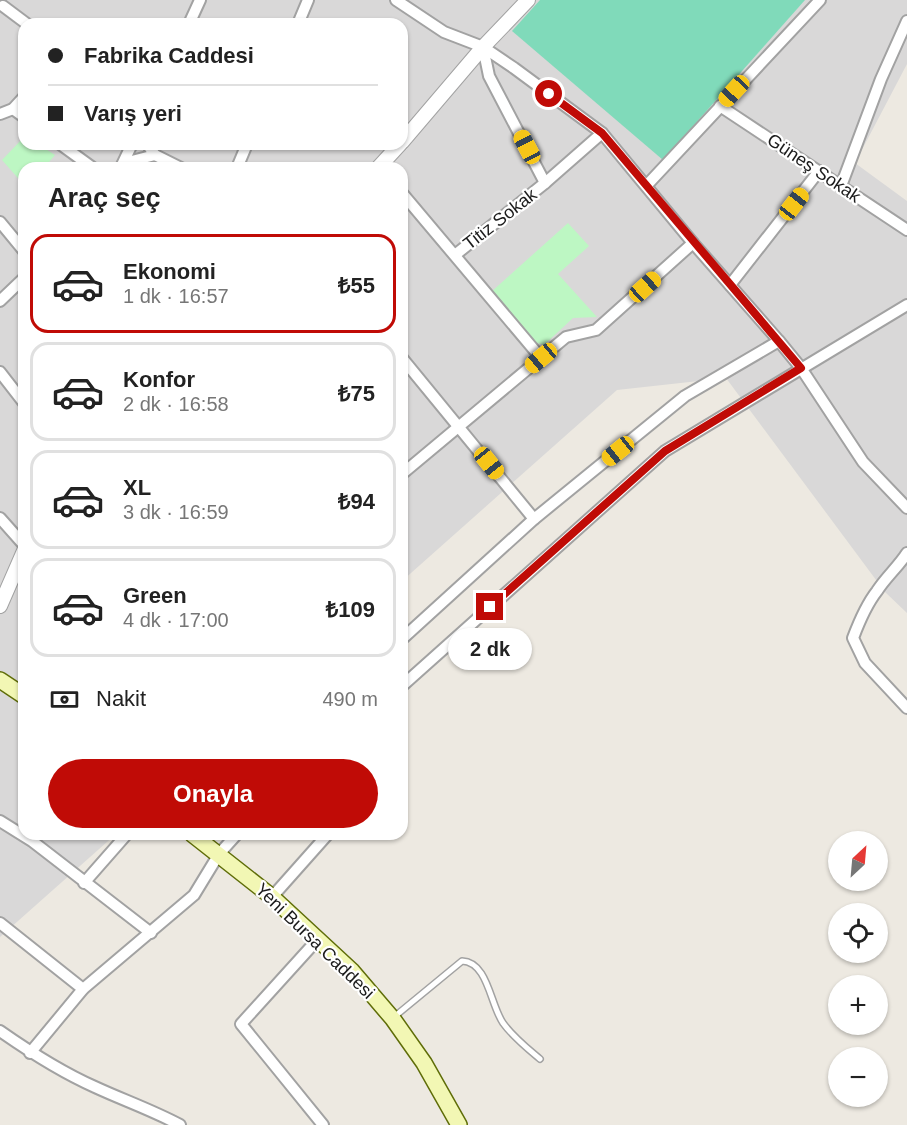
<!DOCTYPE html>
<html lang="tr">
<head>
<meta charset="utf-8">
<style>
	body { margin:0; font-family:Arial,sans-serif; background:#f2f2f2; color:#222; height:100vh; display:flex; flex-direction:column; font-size:22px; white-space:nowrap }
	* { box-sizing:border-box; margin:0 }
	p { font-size:20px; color:#767676 }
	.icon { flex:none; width:33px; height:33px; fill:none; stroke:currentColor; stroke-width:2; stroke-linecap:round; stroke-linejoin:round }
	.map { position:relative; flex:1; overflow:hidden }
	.details { position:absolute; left:18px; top:162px; width:390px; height:678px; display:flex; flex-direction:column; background:#fff; border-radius:18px; box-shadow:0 2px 4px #0004 }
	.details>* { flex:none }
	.guide { position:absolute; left:18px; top:18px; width:390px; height:132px; border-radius:18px; box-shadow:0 2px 4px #0004; display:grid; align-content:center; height:132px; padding:0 30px; background:#fff }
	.needle { width:39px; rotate:26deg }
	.tools { position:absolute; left:828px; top:831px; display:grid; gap:12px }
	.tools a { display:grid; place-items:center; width:60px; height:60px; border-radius:50%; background:#fff; box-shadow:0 2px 4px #0004; font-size:30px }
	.end { position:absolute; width:27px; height:27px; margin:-14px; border:8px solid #c00b06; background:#fff; box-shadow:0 0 0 3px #fff }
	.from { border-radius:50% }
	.bubble { position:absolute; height:42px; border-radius:21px; background:#fff; box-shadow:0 2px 4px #0004; font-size:20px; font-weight:600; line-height:42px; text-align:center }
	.car { position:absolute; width:18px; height:36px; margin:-18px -9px; border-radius:8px; box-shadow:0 0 4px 2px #0007; background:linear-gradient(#f5c518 24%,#345 0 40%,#f5c518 0 76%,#345 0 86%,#f5c518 0) }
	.guide b { display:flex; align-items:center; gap:21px; height:57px; font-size:22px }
	.guide b+b { border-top:2px solid #e0e0e0 }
	.guide i { width:15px; height:15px; background:#222 }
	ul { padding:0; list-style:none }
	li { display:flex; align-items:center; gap:18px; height:99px; margin:0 12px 9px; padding:0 18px; border:3px solid #e0e0e0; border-radius:18px }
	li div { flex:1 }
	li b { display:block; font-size:22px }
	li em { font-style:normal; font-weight:600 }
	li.current { border-color:#c00b06 }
	li>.icon { width:54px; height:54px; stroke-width:1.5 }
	h2 { padding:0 30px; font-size:27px; line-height:72px }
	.pay { display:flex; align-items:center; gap:15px; height:66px; padding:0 30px; font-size:22px }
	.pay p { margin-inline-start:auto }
	.action { display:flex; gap:12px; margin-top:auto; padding:12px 30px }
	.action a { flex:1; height:69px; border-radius:36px; background:#c00b06; color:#fff; font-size:24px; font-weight:600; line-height:69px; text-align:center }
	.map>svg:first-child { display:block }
	.residential { fill:#d9d8d8; fill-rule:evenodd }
	.park { fill:#bdf7c3 }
	.pitch { fill:#80daba }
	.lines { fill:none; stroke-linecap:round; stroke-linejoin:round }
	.service-casing { stroke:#a2a2a2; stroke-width:8 }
	.minor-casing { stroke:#a2a2a2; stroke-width:14 }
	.tertiary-casing { stroke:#a2a2a2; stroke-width:16 }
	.secondary-casing { stroke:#5f6d08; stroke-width:18 }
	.service { stroke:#fff; stroke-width:5 }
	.minor { stroke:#fff; stroke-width:10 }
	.tertiary { stroke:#fff; stroke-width:14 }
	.secondary { stroke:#f2f7b4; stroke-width:15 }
	.route { stroke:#c00b06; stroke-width:8 }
	.labels { text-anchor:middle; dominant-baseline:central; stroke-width:4.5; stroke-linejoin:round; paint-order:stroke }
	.street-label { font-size:18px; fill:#1b1b1b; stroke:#fff }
</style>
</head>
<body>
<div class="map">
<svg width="907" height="1125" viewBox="0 0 907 1125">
	<rect width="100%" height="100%" fill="#ede9e1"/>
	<path class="residential" d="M0 0H907V64L855 163 907 201V613L885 592 726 378 617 390 402 581V168H24V834H116L0 937ZM24 24H402V144H24Z"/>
	<g class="park">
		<path d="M24 137V144H38L55 155 44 168H24V185L2 160Z"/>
		<path d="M568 223 589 246 558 274 597 317 573 318 544 345 537 343 491 292Z"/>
	</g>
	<path class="pitch" d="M540 0H805L663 160 512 31Z"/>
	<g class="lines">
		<g class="service-casing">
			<path id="service" d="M394 1017 462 961C488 962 490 1004 503 1023 513 1037 527 1048 540 1059"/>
		</g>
		<g class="minor-casing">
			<g id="minor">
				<path d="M396 0 444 32 483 47 514 68 602 133 693 243 779 341 801 368 863 462 907 508"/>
				<path d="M3 6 27 24"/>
				<path d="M189 24 200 0"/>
				<path d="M298 24 308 0"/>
				<path d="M483 47 489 76 545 183"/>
				<path d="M720 106 907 230"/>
				<path d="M13 109 24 117"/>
				<path d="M0 114 13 109 24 97"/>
				<path d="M60 144 93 168"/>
				<path d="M147 144 155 155 181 168"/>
				<path d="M124 163 155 155"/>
				<path d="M122 165 132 144"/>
				<path d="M237 168 247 144"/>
				<path d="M647 185 820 0"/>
				<path d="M841 186 881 79 907 21"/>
				<path d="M402 193 541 358"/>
				<path d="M0 222 24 251"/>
				<path d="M455 255 545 183 602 133"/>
				<path d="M730 285 819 171"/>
				<path d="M0 301 24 278"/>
				<path d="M402 358 534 519"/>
				<path d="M0 372 24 403"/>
				<path d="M402 474 566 337 596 330 693 243"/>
				<path d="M0 518 24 545"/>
				<path d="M907 553C898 567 886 577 877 591 866 605 859 622 853 638L865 663 907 708"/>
				<path d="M402 639 534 519 685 396 779 341"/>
				<path d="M402 686 665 451 907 305"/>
				<path d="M0 821 32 841 151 933"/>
				<path d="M84 883 127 834"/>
				<path d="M272 897 328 834"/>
				<path d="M0 923 83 989"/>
				<path d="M318 939 241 1024 323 1125"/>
				<path d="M0 1031C30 1052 61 1072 95 1087 123 1100 152 1110 180 1125"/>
				<path d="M30 1053 83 989 194 895 219 854 237 834"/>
			</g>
		</g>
		<g class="tertiary-casing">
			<g id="tertiary">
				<path d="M402 142 483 47 528 0"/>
				<path d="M378 168 400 144"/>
				<path d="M0 606 24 551"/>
			</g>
		</g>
		<g class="secondary-casing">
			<g id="secondary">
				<path d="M0 680 24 696"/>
				<path d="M192 834 272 897 352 971 393 1019 424 1063 459 1125"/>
			</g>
		</g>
		<use href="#service" class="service"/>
		<use href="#minor" class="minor"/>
		<use href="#tertiary" class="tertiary"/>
		<use href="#secondary" class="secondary"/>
	</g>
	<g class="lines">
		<path class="route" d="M490 607 665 451 801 368 602 133 549 94"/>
	</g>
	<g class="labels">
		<g class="street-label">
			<text transform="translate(814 168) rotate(34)">Güneş Sokak</text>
			<text transform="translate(500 219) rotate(-38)">Titiz Sokak</text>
			<text transform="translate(315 941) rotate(44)">Yeni Bursa Caddesi</text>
		</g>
	</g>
</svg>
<div class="tools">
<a><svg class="needle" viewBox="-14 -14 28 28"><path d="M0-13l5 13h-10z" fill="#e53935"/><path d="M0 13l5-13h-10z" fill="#767676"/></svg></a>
<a><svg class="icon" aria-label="locate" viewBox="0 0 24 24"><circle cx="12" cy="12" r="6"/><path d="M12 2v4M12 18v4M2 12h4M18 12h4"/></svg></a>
<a>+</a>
<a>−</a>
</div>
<i class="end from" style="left:549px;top:94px"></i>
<i class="end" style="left:490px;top:607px"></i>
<div class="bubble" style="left:448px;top:628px;width:84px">2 dk</div>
<i class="car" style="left:734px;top:91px;rotate:223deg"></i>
<i class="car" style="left:527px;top:147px;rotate:332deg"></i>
<i class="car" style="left:794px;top:204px;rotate:38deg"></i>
<i class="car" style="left:645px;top:287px;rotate:48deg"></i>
<i class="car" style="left:541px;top:358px;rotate:230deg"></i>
<i class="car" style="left:618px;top:451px;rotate:231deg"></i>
<i class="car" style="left:489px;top:463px;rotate:141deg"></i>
<div class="guide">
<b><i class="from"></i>Fabrika Caddesi</b>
<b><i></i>Varış yeri</b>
</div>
<section class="details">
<h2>Araç seç</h2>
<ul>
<li class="current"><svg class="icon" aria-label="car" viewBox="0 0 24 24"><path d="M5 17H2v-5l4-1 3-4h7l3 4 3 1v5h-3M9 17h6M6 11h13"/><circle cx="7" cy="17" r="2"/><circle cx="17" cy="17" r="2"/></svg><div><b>Ekonomi</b><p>1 dk · 16:57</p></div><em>₺55</em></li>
<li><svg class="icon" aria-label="car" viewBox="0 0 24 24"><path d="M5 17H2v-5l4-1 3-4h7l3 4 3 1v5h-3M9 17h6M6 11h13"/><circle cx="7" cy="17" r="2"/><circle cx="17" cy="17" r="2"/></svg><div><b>Konfor</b><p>2 dk · 16:58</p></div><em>₺75</em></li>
<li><svg class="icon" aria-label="car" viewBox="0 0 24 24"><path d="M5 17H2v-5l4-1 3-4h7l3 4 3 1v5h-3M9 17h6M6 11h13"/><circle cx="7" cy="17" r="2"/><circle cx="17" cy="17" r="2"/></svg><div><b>XL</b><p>3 dk · 16:59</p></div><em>₺94</em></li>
<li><svg class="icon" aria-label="car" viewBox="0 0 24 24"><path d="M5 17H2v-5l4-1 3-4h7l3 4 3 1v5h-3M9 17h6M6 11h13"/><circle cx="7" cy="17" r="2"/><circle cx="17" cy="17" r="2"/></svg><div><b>Green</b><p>4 dk · 17:00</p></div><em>₺109</em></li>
</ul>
<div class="pay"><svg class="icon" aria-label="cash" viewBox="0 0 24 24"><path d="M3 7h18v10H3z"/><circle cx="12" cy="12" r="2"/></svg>Nakit<p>490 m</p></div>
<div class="action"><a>Onayla</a></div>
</section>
</div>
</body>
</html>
